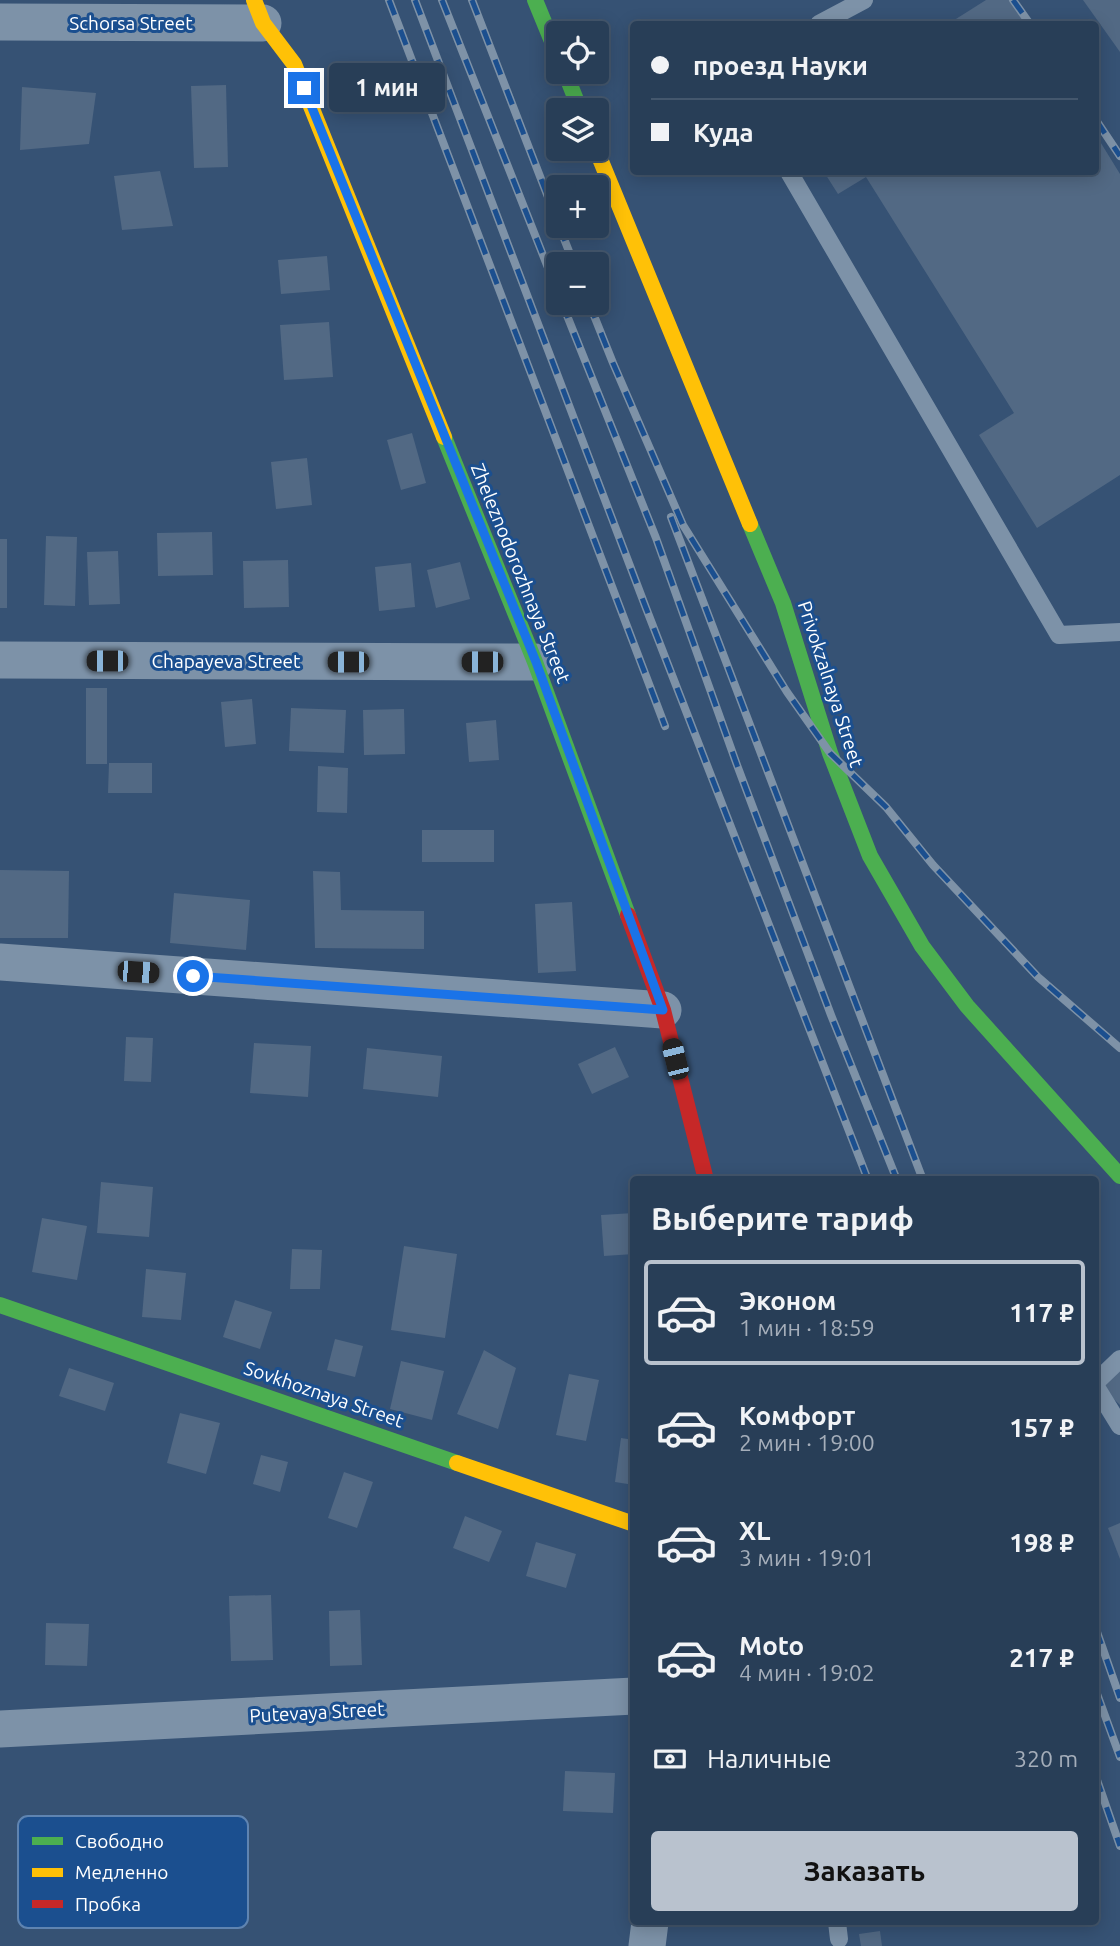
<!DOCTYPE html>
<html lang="ru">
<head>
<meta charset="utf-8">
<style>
	body { margin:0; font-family:Ubuntu,sans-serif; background:#30455d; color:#f1f3f6; height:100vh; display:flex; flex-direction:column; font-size:26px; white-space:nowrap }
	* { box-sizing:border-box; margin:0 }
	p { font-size:23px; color:#a5aeba }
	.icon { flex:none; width:38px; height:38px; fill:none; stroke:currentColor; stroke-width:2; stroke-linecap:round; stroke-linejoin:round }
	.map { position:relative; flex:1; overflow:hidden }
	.side { position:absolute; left:630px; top:1176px; width:469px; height:749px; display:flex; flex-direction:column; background:#283e57; border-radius:7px; box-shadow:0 4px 18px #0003,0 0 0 2px #44576d }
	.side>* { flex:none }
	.guide { position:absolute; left:630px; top:21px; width:469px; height:154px; border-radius:7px; box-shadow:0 4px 18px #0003,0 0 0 2px #44576d; display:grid; align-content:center; height:154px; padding:0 21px; background:#283e57 }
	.fabs { position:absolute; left:546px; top:21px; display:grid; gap:14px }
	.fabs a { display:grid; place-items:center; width:63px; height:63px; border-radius:7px; background:#283e57; box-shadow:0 4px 18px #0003,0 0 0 2px #44576d; font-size:35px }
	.end { position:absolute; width:32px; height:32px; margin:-16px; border:9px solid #1a73e8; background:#fff; box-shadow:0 0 0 4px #fff }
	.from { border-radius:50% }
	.bubble { position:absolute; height:49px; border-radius:7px; background:#283e57; box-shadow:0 4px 18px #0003,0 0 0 2px #44576d; font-size:23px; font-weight:700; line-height:49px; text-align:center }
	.car { position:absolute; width:21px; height:42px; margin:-21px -10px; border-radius:9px; box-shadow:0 0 5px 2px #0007; background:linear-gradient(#222 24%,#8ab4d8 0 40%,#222 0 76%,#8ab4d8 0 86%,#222 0) }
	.guide b { display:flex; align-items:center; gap:24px; height:66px; font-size:26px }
	.guide b+b { border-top:2px solid #44576d }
	.guide i { width:18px; height:18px; background:#f1f3f6 }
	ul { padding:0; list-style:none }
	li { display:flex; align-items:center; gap:21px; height:105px; margin:0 14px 10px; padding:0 7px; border:4px solid transparent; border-radius:7px }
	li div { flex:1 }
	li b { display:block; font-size:26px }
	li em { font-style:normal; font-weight:700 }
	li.active { border-color:#b9c2ce }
	li>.icon { width:63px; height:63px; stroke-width:1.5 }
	h2 { padding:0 21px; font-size:32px; line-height:84px }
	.pay { display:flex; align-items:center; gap:18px; height:77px; padding:0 21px; font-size:26px }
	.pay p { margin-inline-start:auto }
	.button { display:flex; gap:14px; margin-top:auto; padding:14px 21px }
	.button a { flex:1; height:80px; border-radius:7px; background:#b9c2ce; color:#111; font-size:28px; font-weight:700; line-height:80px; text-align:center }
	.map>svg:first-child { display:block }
	.building { fill:#526984 }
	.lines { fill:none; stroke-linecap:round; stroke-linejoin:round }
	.lane { stroke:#7d92a8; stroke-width:18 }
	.street { stroke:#7d92a8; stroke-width:37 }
	.fast { stroke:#4caf50; stroke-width:16 }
	.slow { stroke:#ffc107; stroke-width:16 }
	.jam { stroke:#c62828; stroke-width:16 }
	.rail-casing { stroke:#7e92a7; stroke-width:8 }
	.rail { stroke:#1b4f8f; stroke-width:5; stroke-dasharray:16; stroke-linecap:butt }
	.route { stroke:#1a73e8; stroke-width:9 }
	.labels { text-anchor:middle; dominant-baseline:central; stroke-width:6; stroke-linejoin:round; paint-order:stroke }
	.street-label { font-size:19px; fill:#fff; stroke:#1b4f8f }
	.key { fill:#1b4f8f; stroke:#5f84b1; stroke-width:2 }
	.key-label { font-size:19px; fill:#fff }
</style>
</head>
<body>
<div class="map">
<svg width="1120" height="1946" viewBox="0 0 1120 1946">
	<rect width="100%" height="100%" fill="#365274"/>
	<g class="building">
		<path d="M986 0H1011L1026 24H948Z"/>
		<path d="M1083 0H1120V52Z"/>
		<path d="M226 85 228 167 194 168 191 86Z"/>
		<path d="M22 87 96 93 89 144 20 150Z"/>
		<path d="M1096 135 1120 174V475L1037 528 979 435 1014 413 866 177 838 194 824 172H1096Z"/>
		<path d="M160 171 173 226 122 230 114 176Z"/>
		<path d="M327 256 330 290 281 294 278 260Z"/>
		<path d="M329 322 333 377 284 380 280 325Z"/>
		<path d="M412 433 426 483 401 490 387 440Z"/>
		<path d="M307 458 312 505 276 509 271 462Z"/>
		<path d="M212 532 213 575 158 576 157 533Z"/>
		<path d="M46 536 77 537 75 606 44 605Z"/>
		<rect x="0" y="539" width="7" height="69"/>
		<path d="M118 551 120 604 89 605 87 552Z"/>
		<path d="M288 560 289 607 244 608 243 561Z"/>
		<path d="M460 562 470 599 436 608 427 570Z"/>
		<path d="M411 563 415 607 379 611 375 567Z"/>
		<rect x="86" y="688" width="21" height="76"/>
		<path d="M252 699 256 744 225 747 221 702Z"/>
		<path d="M291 708 346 710 344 753 289 751Z"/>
		<path d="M404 709 405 754 364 755 363 710Z"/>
		<path d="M496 720 499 760 469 762 466 723Z"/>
		<path d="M109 763H152V793H108Z"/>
		<path d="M318 766 348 768 347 813 317 812Z"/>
		<rect x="422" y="830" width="72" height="32"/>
		<path d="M0 870 69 871 68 938H0Z"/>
		<path d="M313 871 340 872 341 910 424 911V949L315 948Z"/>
		<path d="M174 893 250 900 246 950 170 943Z"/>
		<path d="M572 902 576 971 538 973 535 904Z"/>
		<path d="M126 1037 153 1038 151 1082 124 1081Z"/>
		<path d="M254 1043 311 1046 308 1097 250 1093Z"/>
		<path d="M615 1047 629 1077 592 1094 578 1064Z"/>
		<path d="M367 1048 442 1056 438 1097 363 1089Z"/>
		<path d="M101 1182 153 1187 149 1237 97 1233Z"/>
		<path d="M634 1213V1254L604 1256 601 1215Z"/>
		<path d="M42 1218 87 1226 77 1280 32 1272Z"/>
		<path d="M404 1246 457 1254 445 1338 391 1330Z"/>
		<path d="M292 1249 322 1250 320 1289H290Z"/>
		<path d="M146 1269 186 1273 181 1320 142 1317Z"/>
		<path d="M235 1300 272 1312 260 1349 223 1337Z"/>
		<path d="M335 1339 363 1346 355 1377 327 1370Z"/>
		<path d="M484 1350 516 1368 498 1429 457 1414Z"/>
		<path d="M401 1361 444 1371 432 1420 390 1409Z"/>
		<path d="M1120 1361V1405L1099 1385Z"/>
		<path d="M69 1368 114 1383 105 1411 59 1396Z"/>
		<path d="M569 1374 599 1380 586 1441 556 1435Z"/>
		<path d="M180 1413 220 1423 206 1474 167 1463Z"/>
		<path d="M621 1438 634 1440V1485L615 1482Z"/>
		<path d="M261 1455 288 1462 280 1492 253 1484Z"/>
		<path d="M344 1472 373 1482 357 1528 328 1518Z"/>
		<path d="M465 1516 502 1531 489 1562 453 1548Z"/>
		<path d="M1120 1523V1559L1108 1528Z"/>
		<path d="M536 1542 576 1554 566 1588 526 1576Z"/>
		<path d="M271 1595 273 1660 231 1661 229 1596Z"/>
		<path d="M360 1610 362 1665 330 1666 329 1611Z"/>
		<path d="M46 1623 89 1624 87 1666 45 1665Z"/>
		<path d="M565 1771 615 1773 613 1813 563 1811Z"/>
		<path d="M880 1931 882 1946H861L859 1934Z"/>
	</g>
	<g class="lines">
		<g class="lane">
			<path d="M819 24 864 0"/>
			<path d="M789 172 1059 635 1120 632"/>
			<path d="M1096 1382 1120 1359"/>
			<path d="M1096 1387 1120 1426"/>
			<path d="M837 1922 839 1939"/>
		</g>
		<g class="street">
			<path d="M0 22 263 23"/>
			<path d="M0 660 535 662"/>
			<path d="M0 962 663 1010"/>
			<path d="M0 1729 634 1696"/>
			<path d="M647 1946 650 1922"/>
		</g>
		<g class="fast">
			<path d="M535 0 558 56"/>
			<path d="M565 72 580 110"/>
			<path d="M444 437 535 662 628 915"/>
			<path d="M750 524 783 603 830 753 870 856 922 946 967 1006 1120 1176"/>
			<path d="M0 1305 457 1463"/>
		</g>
		<g class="slow">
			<path d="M254 0 263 23 294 64 444 437"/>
			<path d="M596 149 750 524"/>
			<path d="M457 1463 634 1524"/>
		</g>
		<path class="jam" d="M628 915 663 1010 706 1180"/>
		<g class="rail-casing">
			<g id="rail">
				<path d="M389 0 665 726"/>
				<path d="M415 0 646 608 868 1180"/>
				<path d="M442 0 558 293"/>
				<path d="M472 0 558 223"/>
				<path d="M1013 0 1030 24"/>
				<path d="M1096 120 1120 156"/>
				<path d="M559 226 574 264"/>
				<path d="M562 303 656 538 737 765 831 1015 897 1180"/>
				<path d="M589 303 613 363 683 525 787 692 830 753 886 807 933 865 1038 977 1120 1048"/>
				<path d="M671 517 923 1180"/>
				<path d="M1096 1629 1120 1698"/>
				<path d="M1096 1691 1120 1757"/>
				<path d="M1096 1777 1120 1846"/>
			</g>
		</g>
		<use href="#rail" class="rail"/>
	</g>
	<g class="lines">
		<path class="route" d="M193 976 663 1010 536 662 304 88"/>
	</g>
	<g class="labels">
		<g class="street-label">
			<text x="131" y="23">Schorsa Street</text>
			<text transform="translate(521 573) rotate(68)">Zheleznodorozhnaya Street</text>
			<text x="226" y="661">Chapayeva Street</text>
			<text transform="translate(831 684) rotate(72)">Privokzalnaya Street</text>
			<text transform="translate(324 1394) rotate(19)">Sovkhoznaya Street</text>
			<text transform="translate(317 1712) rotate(-3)">Putevaya Street</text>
		</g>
	</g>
	<rect x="18" y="1816" width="230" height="112" rx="10" class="key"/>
	<rect x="32" y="1837" width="31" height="8" fill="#4caf50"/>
	<rect x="32" y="1868" width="31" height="9" fill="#ffc107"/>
	<rect x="32" y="1900" width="31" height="8" fill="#c62828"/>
	<g class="key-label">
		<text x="75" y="1848">Свободно</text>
		<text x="75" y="1879">Медленно</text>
		<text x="75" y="1911">Пробка</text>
	</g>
</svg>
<div class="fabs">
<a><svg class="icon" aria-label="locate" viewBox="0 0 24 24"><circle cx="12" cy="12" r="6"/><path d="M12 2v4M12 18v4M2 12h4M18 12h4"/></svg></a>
<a><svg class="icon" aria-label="layers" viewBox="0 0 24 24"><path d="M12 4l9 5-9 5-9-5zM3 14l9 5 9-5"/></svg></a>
<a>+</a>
<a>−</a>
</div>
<i class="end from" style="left:193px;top:976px"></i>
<i class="end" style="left:304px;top:88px"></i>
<div class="bubble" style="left:329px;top:63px;width:116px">1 мин</div>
<i class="car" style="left:107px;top:661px;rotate:270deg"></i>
<i class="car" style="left:348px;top:662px;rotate:270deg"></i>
<i class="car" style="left:482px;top:662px;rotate:270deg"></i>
<i class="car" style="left:138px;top:972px;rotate:94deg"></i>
<i class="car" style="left:675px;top:1059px;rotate:346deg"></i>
<div class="guide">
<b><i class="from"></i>проезд Науки</b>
<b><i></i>Куда</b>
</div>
<section class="side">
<h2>Выберите тариф</h2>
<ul>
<li class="active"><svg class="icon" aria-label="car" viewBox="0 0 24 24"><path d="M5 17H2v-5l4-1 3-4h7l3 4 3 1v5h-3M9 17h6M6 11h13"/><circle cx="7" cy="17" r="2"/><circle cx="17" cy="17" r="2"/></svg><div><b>Эконом</b><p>1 мин · 18:59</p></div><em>117 ₽</em></li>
<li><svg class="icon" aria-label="car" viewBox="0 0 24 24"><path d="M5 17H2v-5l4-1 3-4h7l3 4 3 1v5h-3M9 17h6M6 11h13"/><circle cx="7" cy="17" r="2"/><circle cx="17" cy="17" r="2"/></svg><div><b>Комфорт</b><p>2 мин · 19:00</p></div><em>157 ₽</em></li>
<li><svg class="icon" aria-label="car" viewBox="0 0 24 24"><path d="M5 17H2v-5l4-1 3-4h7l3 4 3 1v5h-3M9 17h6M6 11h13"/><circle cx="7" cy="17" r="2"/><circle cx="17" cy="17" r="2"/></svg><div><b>XL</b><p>3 мин · 19:01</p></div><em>198 ₽</em></li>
<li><svg class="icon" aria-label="car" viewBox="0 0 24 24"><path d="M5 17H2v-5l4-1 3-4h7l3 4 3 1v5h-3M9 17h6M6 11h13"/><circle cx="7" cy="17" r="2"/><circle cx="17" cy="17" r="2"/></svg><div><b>Moto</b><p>4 мин · 19:02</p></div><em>217 ₽</em></li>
</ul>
<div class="pay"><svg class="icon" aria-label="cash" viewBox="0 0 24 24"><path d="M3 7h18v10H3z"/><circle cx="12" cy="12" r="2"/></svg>Наличные<p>320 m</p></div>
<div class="button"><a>Заказать</a></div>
</section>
</div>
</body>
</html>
